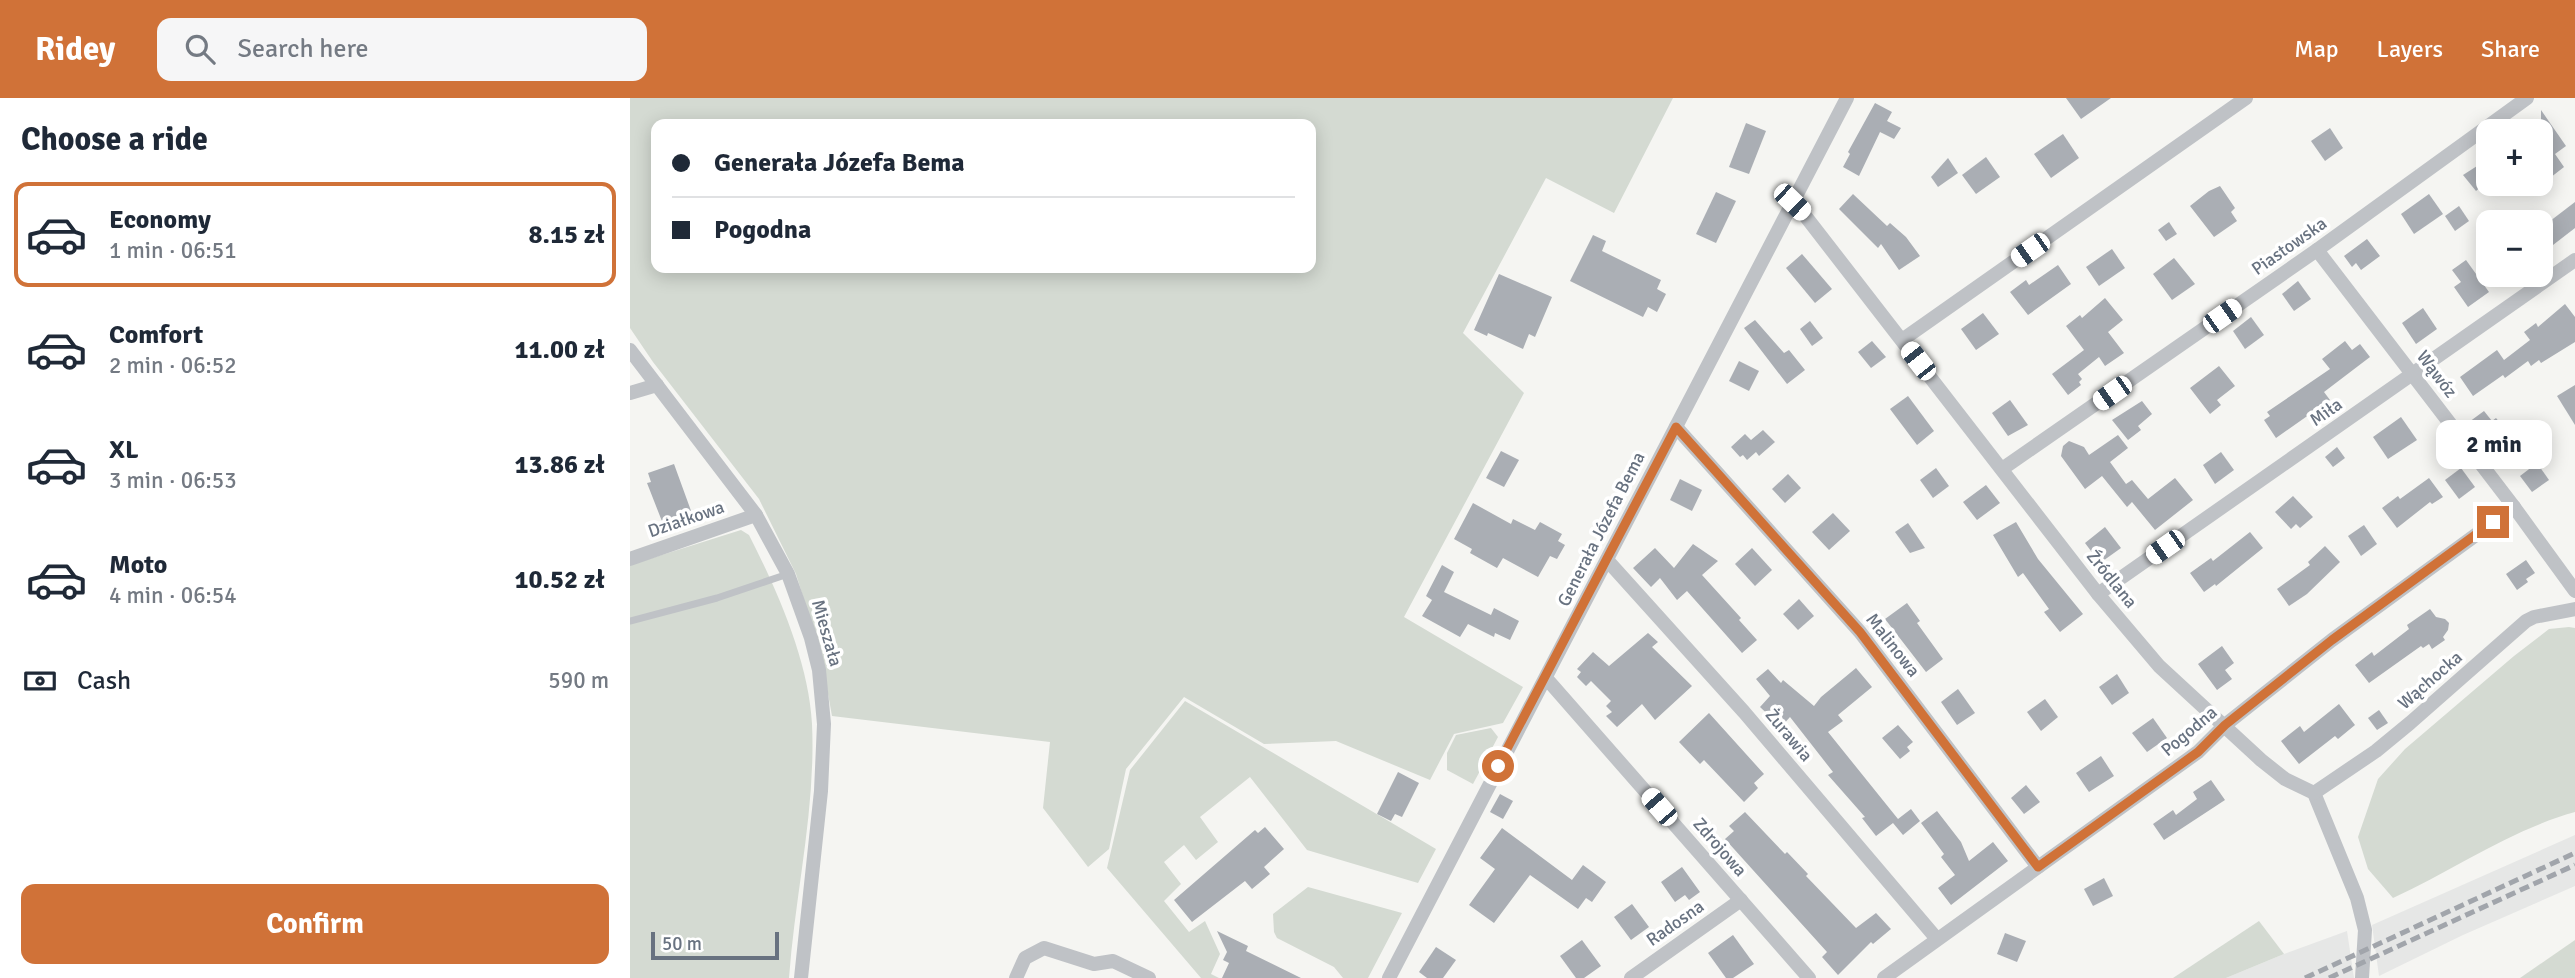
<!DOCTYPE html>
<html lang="en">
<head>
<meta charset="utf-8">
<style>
	body { margin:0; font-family:Signika,sans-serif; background:#f6f6f7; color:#1f2937; height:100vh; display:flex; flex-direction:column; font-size:26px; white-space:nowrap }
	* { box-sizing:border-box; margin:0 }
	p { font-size:23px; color:#747a83 }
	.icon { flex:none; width:38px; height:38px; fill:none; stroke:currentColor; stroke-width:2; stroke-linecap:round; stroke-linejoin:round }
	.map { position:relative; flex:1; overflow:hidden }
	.drawer { display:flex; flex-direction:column; background:#fff; width:630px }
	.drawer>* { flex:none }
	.banner { position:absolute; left:21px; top:21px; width:665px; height:154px; border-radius:14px; box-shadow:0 4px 18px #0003; display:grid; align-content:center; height:154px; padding:0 21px; background:#fff }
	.tools { position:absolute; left:1846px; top:21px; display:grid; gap:14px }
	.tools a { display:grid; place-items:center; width:77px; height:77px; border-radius:14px; background:#fff; box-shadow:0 4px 18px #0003; font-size:35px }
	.scale { position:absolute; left:21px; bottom:18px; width:128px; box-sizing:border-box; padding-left:7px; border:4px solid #687280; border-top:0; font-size:19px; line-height:24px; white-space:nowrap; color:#687280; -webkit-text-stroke:5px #fff; paint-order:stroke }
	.end { position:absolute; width:32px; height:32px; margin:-16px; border:9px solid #d07238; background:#fff; box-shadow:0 0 0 4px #fff }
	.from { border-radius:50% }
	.bubble { position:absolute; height:49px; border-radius:14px; background:#fff; box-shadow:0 4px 18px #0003; font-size:23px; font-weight:700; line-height:49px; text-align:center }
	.car { position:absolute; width:21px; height:42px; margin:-21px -10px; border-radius:9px; box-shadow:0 0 5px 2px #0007; background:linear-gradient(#fff 24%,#345 0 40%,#fff 0 76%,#345 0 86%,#fff 0) }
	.banner b { display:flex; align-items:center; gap:24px; height:66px; font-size:26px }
	.banner b+b { border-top:2px solid #e0e1e3 }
	.banner i { width:18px; height:18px; background:#1f2937 }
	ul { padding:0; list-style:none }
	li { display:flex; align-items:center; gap:21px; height:105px; margin:0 14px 10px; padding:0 7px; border:4px solid transparent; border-radius:14px }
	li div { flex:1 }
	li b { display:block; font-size:26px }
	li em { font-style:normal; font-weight:700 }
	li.active { border-color:#d07238 }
	li>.icon { width:63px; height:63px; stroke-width:1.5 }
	h2 { padding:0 21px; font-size:32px; line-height:84px }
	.pay { display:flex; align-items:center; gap:18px; height:77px; padding:0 21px; font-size:26px }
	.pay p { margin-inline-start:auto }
	.primary-button { display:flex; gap:14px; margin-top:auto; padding:14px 21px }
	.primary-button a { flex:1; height:80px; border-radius:14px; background:#d07238; color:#fff; font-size:28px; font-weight:700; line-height:80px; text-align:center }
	header { display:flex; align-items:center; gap:42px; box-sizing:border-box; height:98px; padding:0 35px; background:#d07238; color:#fff }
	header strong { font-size:33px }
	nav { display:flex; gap:38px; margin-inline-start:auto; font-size:24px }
	.search { width:490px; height:63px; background:#f6f6f7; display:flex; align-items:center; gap:18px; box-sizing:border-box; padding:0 24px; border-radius:14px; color:#747a83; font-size:26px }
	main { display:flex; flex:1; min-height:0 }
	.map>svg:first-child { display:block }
	.built { fill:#e6e7e6 }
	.green { fill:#d4dad2; fill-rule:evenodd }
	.building { fill:#aaaeb4 }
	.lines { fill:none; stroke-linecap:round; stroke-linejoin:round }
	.lane { stroke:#bfc2c6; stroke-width:7 }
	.street { stroke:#bfc2c6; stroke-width:14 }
	.rail { stroke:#a1a5ab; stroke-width:5; stroke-dasharray:10 5; stroke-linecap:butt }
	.route { stroke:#d07238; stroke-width:9 }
	.labels { text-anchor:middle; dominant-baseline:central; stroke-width:7; stroke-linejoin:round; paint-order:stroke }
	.street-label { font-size:18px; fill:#687280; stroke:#fff }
</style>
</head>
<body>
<header>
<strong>Ridey</strong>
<div class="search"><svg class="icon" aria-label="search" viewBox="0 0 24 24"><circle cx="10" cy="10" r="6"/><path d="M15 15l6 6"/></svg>Search here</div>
<nav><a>Map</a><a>Layers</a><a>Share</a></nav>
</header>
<main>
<section class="drawer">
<h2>Choose a ride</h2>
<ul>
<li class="active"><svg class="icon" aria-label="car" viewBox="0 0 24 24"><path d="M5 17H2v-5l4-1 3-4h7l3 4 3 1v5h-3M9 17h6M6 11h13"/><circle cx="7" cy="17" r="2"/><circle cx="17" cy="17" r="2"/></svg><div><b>Economy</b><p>1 min · 06:51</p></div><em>8.15 zł</em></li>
<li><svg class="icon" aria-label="car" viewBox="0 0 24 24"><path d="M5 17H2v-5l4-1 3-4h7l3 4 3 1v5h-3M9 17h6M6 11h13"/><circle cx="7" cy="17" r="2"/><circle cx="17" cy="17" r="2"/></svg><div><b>Comfort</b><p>2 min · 06:52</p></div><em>11.00 zł</em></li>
<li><svg class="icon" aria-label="car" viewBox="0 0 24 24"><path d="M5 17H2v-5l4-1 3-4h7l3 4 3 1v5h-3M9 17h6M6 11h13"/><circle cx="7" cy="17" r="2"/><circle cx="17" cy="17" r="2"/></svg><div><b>XL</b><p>3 min · 06:53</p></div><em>13.86 zł</em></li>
<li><svg class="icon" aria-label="car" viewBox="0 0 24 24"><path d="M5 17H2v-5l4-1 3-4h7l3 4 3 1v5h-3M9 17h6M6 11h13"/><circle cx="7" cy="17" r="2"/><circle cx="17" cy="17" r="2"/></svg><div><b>Moto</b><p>4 min · 06:54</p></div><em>10.52 zł</em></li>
</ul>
<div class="pay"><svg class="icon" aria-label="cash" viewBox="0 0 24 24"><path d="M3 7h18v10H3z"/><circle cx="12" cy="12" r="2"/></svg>Cash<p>590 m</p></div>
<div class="primary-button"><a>Confirm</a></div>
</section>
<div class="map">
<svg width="1945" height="880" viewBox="0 0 1945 880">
	<rect width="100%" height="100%" fill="#f5f5f2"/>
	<g class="built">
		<path d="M1945 737V788L1833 837 1749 878 1742 827Z"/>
		<path d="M1717 833 1724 880H1596L1654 856Z"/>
	</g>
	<g class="green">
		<path d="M0 0H1043L984 115 916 80 833 235 894 295 774 519 893 589 873 625 824 636 800 682 706 643 634 646 554 599 496 671 479 751 458 769 413 710 420 644 202 618 191 557 166 476 129 401 23 264 0 230ZM26 26H681V170H26Z"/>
		<path d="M111 432 119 437C147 492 179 564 182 626 186 711 165 796 159 880H0V467Z"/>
		<path d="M1939 529 1945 530V714C1880 732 1824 772 1763 800L1738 771 1728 739 1748 681 1775 651 1884 558 1919 531Z"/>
		<path d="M555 603 806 751 788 785 677 752 620 679 570 719 588 744 566 762 554 747 534 764 551 786 534 803 559 834 575 823 590 856 581 876 589 880H571L477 770 500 672Z"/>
		<path d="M861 630 868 639 843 686 817 672V655L826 637Z"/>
		<path d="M678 789 772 815 738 880H713L704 869 647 840 644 834 643 816Z"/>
		<path d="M1629 823 1654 856 1596 880H1543Z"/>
		<path d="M1945 842V880H1890Z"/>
	</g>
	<g class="building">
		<path d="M1436 0H1481L1451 21Z"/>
		<path d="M1245 5 1262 14 1257 23 1271 30 1264 41 1250 34 1229 78 1213 69 1220 56 1218 54Z"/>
		<path d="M1911 12 1936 48 1925 56 1934 69 1916 83 1911 76Z"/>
		<path d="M1116 25 1136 33 1119 76 1099 69Z"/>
		<path d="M1700 30 1713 50 1695 63 1681 43Z"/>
		<path d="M1433 36 1449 60 1421 80 1404 56Z"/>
		<path d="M1356 59 1370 79 1346 96 1332 77Z"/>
		<path d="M1318 60 1328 75 1308 89 1301 79Z"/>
		<path d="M1858 61V83L1846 93 1833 77Z"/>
		<path d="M1590 88 1605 110 1601 114 1607 123 1584 139 1560 108 1579 93Z"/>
		<path d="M1086 94 1106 103 1086 145 1066 136Z"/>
		<path d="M1223 96 1257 128 1260 125 1276 139 1290 158 1269 172 1251 146 1248 150 1209 111Z"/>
		<path d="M1799 96 1813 116 1784 136 1771 116Z"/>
		<path d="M1945 104V130L1923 147 1911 130Z"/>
		<path d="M1829 108 1839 123 1825 133 1815 118Z"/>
		<path d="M1539 124 1547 136 1536 143 1528 132Z"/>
		<path d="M963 137 976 143 972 153 1031 182 1027 191 1036 196 1027 214 1018 209 1013 219 940 183Z"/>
		<path d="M1737 141 1750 158 1731 172 1726 165 1722 169 1714 158Z"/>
		<path d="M1482 151 1495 170 1469 188 1456 169Z"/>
		<path d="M1172 156 1202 191 1185 205 1156 170Z"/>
		<path d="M1544 160 1565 186 1542 202 1523 176Z"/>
		<path d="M1836 162 1859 194 1838 209 1824 189 1831 184 1822 172Z"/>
		<path d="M1428 167 1441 186 1398 217 1380 194 1396 182 1399 187Z"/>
		<path d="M869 176 922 199 905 239 899 236 893 251 858 235 857 238 844 232Z"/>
		<path d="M1668 183 1681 201 1664 213 1652 196Z"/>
		<path d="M1475 200 1493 222 1478 234 1494 255 1475 268 1469 259 1448 276 1452 281 1449 284 1451 287 1438 297 1422 276 1454 252 1436 228 1450 217 1452 220Z"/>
		<path d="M1935 206 1945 219V244L1911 265 1909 262 1901 268 1898 263 1875 280 1873 277 1843 298 1830 279 1867 252 1874 262 1900 242 1894 234 1906 225 1908 229Z"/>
		<path d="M1793 210 1807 231 1786 246 1772 225Z"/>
		<path d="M1353 215 1369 236 1346 252 1331 231Z"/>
		<path d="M1621 219 1634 237 1615 251 1603 233Z"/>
		<path d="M1125 222 1154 255 1159 252 1175 272 1157 286 1114 230Z"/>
		<path d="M1180 223 1193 240 1182 248 1170 231Z"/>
		<path d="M1242 243 1256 259 1241 270 1228 254Z"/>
		<path d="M1715 243 1722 252 1730 246 1740 259 1694 294 1700 302 1646 340 1634 322 1640 318 1637 314 1700 271 1692 261Z"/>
		<path d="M1109 263 1129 273 1119 293 1099 283Z"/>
		<path d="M1589 268 1605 288 1587 302 1591 307 1580 316 1560 290Z"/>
		<path d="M1945 287V327L1927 298Z"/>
		<path d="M1278 298 1304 333 1287 347 1260 311Z"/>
		<path d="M1380 302 1398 327 1378 338 1362 315Z"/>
		<path d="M1512 303 1522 316 1508 328 1511 332 1498 342 1482 322Z"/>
		<path d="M1854 313 1862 323 1866 320 1875 331 1856 346 1839 324Z"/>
		<path d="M1771 319 1787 342 1758 361 1743 339Z"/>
		<path d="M1133 332 1145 344 1129 358 1126 354 1117 362 1113 357 1110 359 1101 349 1115 336 1121 342Z"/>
		<path d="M1488 337 1498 350 1480 364 1496 386 1502 382 1518 401 1545 380 1563 402 1525 432 1502 404 1497 409 1472 378 1455 391 1431 358 1433 348 1439 343 1454 349 1459 357Z"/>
		<path d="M1707 349 1715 360 1703 369 1695 359Z"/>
		<path d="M871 353 889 362 874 389 856 380Z"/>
		<path d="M1591 354 1604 372 1585 386 1573 367Z"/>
		<path d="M1907 365 1919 382 1902 394 1890 378Z"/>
		<path d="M44 366 64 421 35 431 17 385 21 384 18 375Z"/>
		<path d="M1306 370 1319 388 1303 400 1290 382Z"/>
		<path d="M1831 370 1845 389 1829 401 1815 382Z"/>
		<path d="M1158 376 1171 390 1155 405 1142 391Z"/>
		<path d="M1799 380 1813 399 1802 406 1800 404 1767 430 1752 410 1768 398 1770 401Z"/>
		<path d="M1050 381 1072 392 1062 413 1040 402Z"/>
		<path d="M1356 387 1370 405 1347 422 1333 404Z"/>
		<path d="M1663 398 1683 419 1670 430 1666 426 1661 431 1645 414Z"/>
		<path d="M843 405 881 426 883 421 905 432 910 424 932 436 928 443 935 447 927 461 920 458 908 479 873 460 867 470 840 455 842 451 824 441Z"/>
		<path d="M1203 415 1220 433 1199 452 1182 434Z"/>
		<path d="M1386 424 1408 461 1453 516 1430 534 1414 514 1419 511 1393 475 1388 479 1363 437Z"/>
		<path d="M1278 425 1295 450 1280 455 1265 434Z"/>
		<path d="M1734 427 1747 446 1731 458 1718 438Z"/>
		<path d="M1475 429 1491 450 1470 465 1455 445Z"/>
		<path d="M1620 434 1633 450 1586 488 1585 486 1574 494 1560 475 1581 460 1583 463Z"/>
		<path d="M1063 446 1088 463 1072 477 1111 520 1109 522 1127 542 1112 555 1057 493 1047 502 1030 480 1021 489 1003 470 1025 450 1044 470Z"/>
		<path d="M1695 448 1710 464 1677 496 1659 508 1647 491 1680 467 1678 464Z"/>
		<path d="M1122 450 1142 472 1125 488 1105 466Z"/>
		<path d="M1896 462 1905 475 1896 481 1898 484 1887 492 1876 476Z"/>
		<path d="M812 467 824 474 814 494 861 517 864 510 889 523 880 542 865 535 864 539 838 526 830 539 792 518 802 502 796 498Z"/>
		<path d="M1169 501 1184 518 1168 532 1153 516Z"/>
		<path d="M1277 505 1290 523 1287 525 1313 561 1296 574 1255 521Z"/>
		<path d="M1800 511 1806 519 1815 521 1819 525 1818 532 1813 539 1815 542 1802 551 1799 546 1793 550 1791 548 1739 585 1725 567 1742 554 1744 558 1779 531 1777 527Z"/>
		<path d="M1018 535 1028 544 1022 549 1062 588 1025 622 1012 606 987 629 976 618 982 614 976 608 981 603 961 583 956 588 947 579 951 574 947 571 963 554 979 568Z"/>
		<path d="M1592 548 1604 565 1595 572 1602 581 1587 592 1568 566Z"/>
		<path d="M1226 570 1242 589 1208 617 1213 623 1198 634 1268 721 1281 711 1290 723 1273 737 1263 725 1246 738 1232 720 1235 719 1198 677 1203 674 1160 619 1151 629 1130 609 1140 598 1126 581 1138 571 1151 585 1153 582 1184 608 1191 599Z"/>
		<path d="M1487 576 1499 595 1482 607 1469 589Z"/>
		<path d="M1328 591 1345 615 1327 627 1311 604Z"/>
		<path d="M1415 601 1428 619 1411 633 1397 614Z"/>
		<path d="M1709 606 1725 627 1708 641 1705 638 1669 666 1651 643 1670 628 1674 634Z"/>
		<path d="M1749 612 1758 625 1747 632 1738 620Z"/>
		<path d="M1079 615 1134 676 1124 685 1128 690 1114 704 1074 662 1070 666 1049 644Z"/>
		<path d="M1523 620 1537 640 1517 654 1502 635Z"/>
		<path d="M1268 627 1283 644 1277 649 1280 653 1270 661 1252 640Z"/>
		<path d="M1471 658 1484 678 1459 694 1446 675Z"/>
		<path d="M768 674 789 685 772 719 765 716 761 723 747 716Z"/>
		<path d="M1581 682 1595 702 1534 742 1523 726 1543 712 1546 717 1567 701 1563 694Z"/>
		<path d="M1396 687 1410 704 1394 716 1381 700Z"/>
		<path d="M870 696 883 703 873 721 860 714Z"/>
		<path d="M1307 713 1331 744 1339 763 1363 744 1378 763 1321 807 1308 790 1325 777 1311 759 1314 756 1291 725Z"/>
		<path d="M1115 714 1155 756 1157 754 1178 776 1176 778 1226 830 1246 815 1261 831 1243 846 1241 844 1208 877 1192 859 1197 854 1095 741 1104 733 1099 728Z"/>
		<path d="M635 729 654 751 634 769 640 776 622 791 615 783 562 824 544 802 625 732 628 735Z"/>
		<path d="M872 730 942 782 953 767 976 784 962 804 956 800 948 811 900 777 864 825 839 807 865 771 850 760Z"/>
		<path d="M1052 769 1070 794 1059 802 1055 797 1045 804 1031 784Z"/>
		<path d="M1474 780 1483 798 1463 808 1454 791Z"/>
		<path d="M1002 806 1019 829 1001 842 984 819Z"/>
		<path d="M587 833 618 848 616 853 671 880H592L599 865 593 862 597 854Z"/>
		<path d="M1375 835 1396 843 1387 864 1367 856Z"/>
		<path d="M1103 837 1124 866 1103 880H1096L1078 855Z"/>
		<path d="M952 842 971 868 954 880H946L930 858Z"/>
		<path d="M806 849 826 862 813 880H797L789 874Z"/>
	</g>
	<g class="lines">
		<path class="lane" d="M0 523 87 500 158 476"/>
		<g class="street">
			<path d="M1162 105 1173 115 1468 496 1529 568 1631 662 1655 681 1684 695 1727 800 1735 832 1732 880"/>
			<path d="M1687 152 1884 409 1945 493"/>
			<path d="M1272 242 1616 0"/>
			<path d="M0 252 126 417 158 476 181 540 189 572 194 626 191 693 171 880"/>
			<path d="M0 295 27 287"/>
			<path d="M1046 329 1230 534 1408 769"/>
			<path d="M1372 371 1687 152 1897 0"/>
			<path d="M0 461 126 417"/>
			<path d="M977 462 1114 614 1307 841"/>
			<path d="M1468 496 1945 162"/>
			<path d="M916 580 1179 880"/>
			<path d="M1684 695 1746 653 1780 625 1896 523 1904 519 1945 511"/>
			<path d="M386 880 395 860 414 850 464 866 483 863 519 880"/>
			<path d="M759 880 1217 0"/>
			<path d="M1001 880 1111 802"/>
			<path d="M1254 880 1568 654 1595 627 1702 542 1884 409"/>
		</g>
		<g class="rail">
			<path d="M1675 880 1945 755"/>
			<path d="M1699 880 1945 767"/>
		</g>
	</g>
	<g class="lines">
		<path class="route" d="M868 668 1046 329 1230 534 1408 769 1568 654 1595 627 1702 542 1863 424"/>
	</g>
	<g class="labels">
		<g class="street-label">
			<text transform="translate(1659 148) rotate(-35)">Piastowska</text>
			<text transform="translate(1807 276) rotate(53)">Wąwóz</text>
			<text transform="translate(1696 314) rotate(-35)">Miła</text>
			<text transform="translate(56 421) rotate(-19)">Działkowa</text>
			<text transform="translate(971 431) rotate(-63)">Generała Józefa Bema</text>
			<text transform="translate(1482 481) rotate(51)">Źródlana</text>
			<text transform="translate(197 535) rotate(74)">Mieszała</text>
			<text transform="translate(1263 547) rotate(52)">Malinowa</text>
			<text transform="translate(1800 582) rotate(-41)">Wąchocka</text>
			<text transform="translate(1559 633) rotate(-40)">Pogodna</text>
			<text transform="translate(1159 637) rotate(50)">Żurawia</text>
			<text transform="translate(1090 749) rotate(49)">Zdrojowa</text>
			<text transform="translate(1045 825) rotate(-35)">Radosna</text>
		</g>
	</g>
</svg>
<div class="tools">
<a>+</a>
<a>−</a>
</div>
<div class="scale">50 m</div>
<i class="end from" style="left:868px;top:668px"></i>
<i class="end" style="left:1863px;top:424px"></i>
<div class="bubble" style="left:1806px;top:322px;width:116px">2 min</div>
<i class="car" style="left:1162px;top:104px;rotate:134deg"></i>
<i class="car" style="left:1400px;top:152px;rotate:235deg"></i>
<i class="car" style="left:1592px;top:218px;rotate:55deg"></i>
<i class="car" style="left:1288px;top:263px;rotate:322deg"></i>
<i class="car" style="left:1482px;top:295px;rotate:235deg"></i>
<i class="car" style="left:1535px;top:449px;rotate:235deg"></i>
<i class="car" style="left:1029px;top:709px;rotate:319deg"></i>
<div class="banner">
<b><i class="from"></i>Generała Józefa Bema</b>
<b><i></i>Pogodna</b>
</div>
</div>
</main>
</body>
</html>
